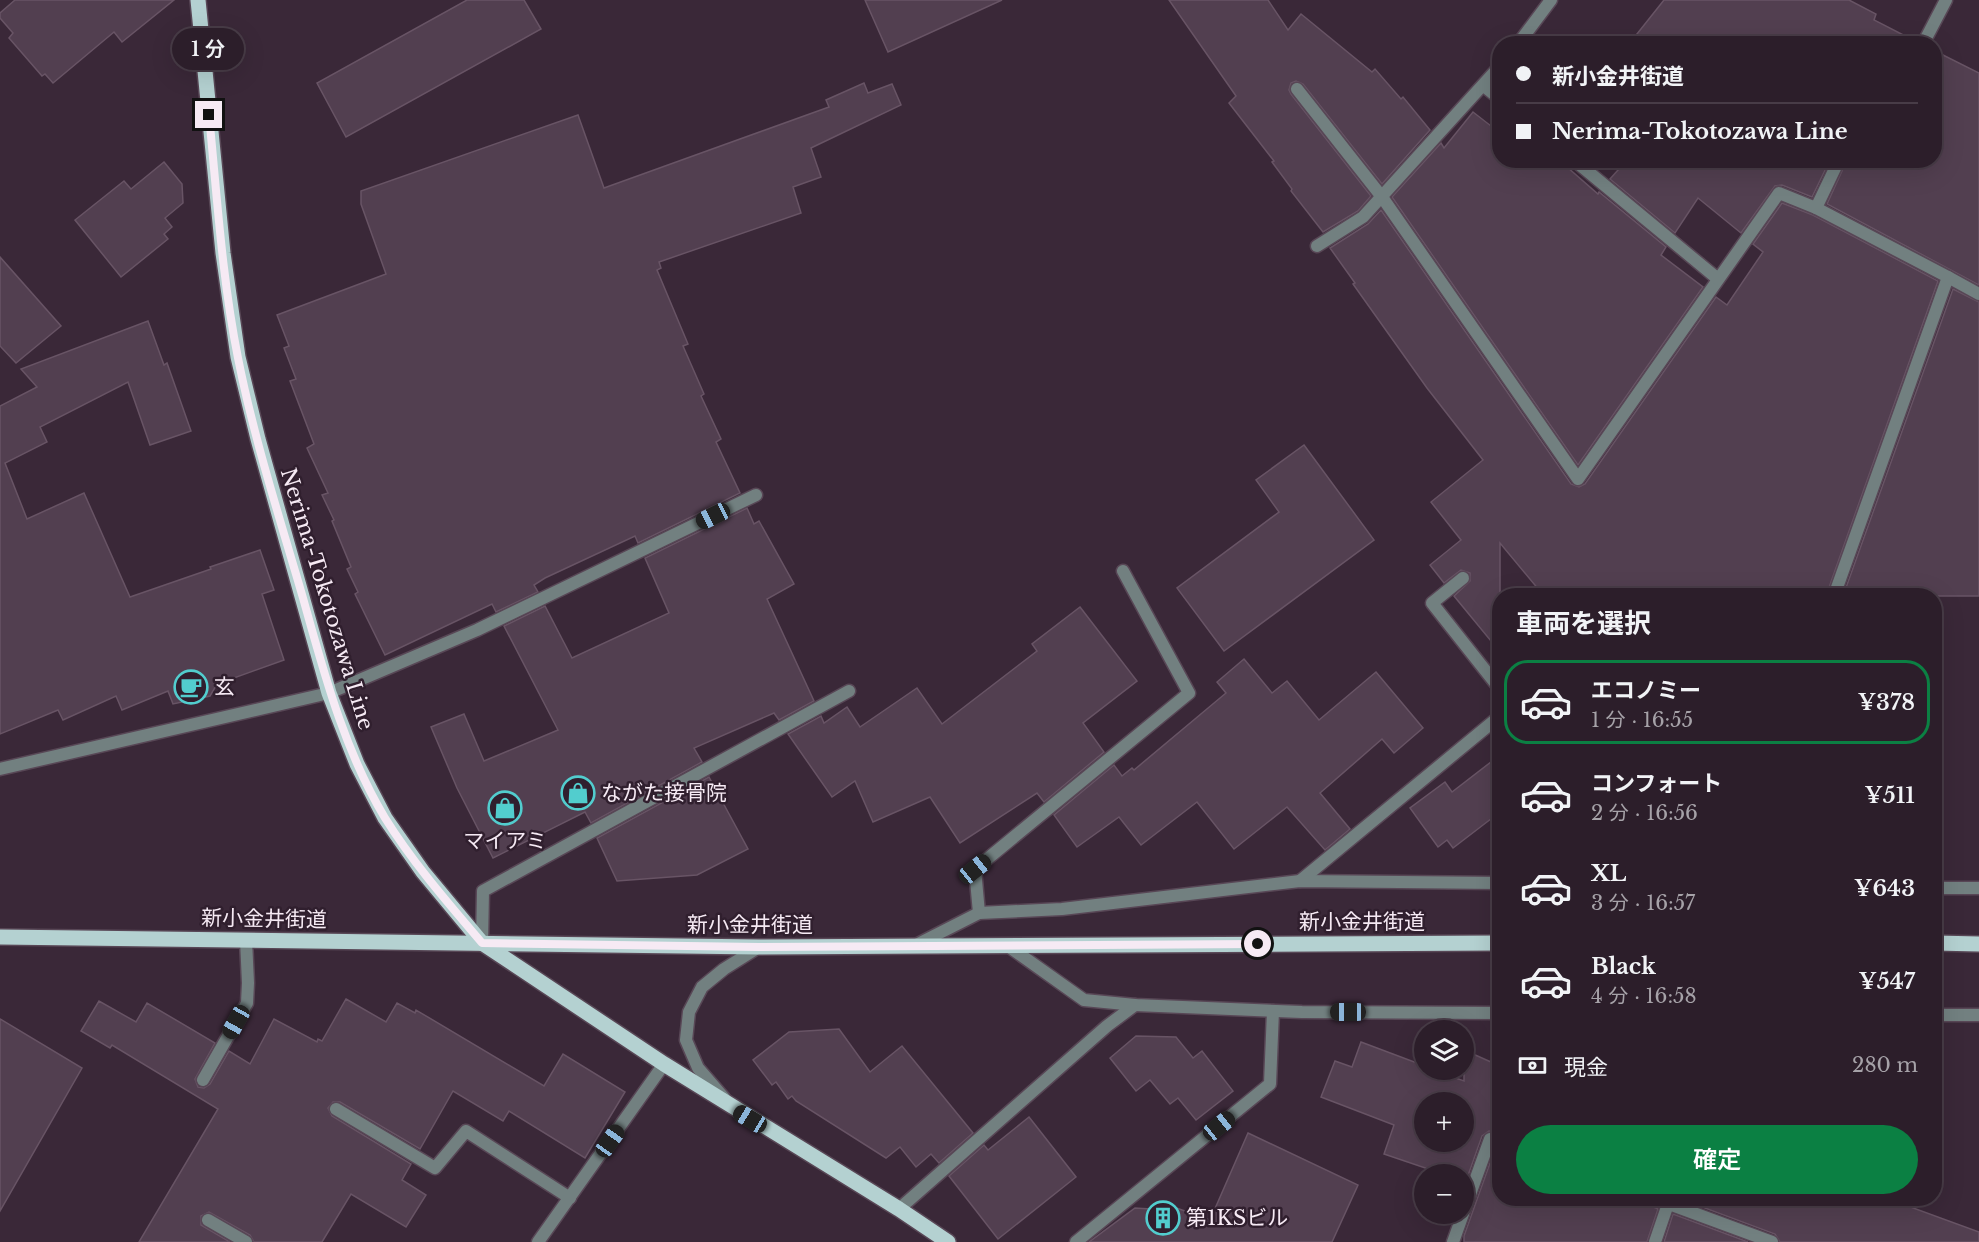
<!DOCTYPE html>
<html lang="ja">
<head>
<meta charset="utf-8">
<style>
	body { margin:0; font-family:"Libre Baskerville","Noto Sans JP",serif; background:#342732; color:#f1f3f6; height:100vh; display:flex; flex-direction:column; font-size:22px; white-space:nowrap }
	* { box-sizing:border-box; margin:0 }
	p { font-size:20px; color:#a6a2a8 }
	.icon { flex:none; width:33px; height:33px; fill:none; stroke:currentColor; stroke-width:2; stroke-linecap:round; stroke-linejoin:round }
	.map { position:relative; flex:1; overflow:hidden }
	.sheet { position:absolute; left:1492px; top:588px; width:450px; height:618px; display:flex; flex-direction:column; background:#2c1e2a; border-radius:24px; box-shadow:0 6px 24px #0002,0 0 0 2px #483c47 }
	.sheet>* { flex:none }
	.hud { position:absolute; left:1492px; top:36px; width:450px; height:132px; border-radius:24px; box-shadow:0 6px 24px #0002,0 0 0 2px #483c47; display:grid; align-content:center; height:132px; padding:0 24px; background:#2c1e2a }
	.fabs { position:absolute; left:1414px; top:1020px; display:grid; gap:12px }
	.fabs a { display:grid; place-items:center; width:60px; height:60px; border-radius:50%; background:#2c1e2a; box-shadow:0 6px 24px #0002,0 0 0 2px #483c47; font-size:30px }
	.end { position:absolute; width:27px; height:27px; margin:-14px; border:8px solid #f6eaf4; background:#111; box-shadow:0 0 0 3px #111 }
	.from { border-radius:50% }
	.bubble { position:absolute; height:42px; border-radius:21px; background:#2c1e2a; box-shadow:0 6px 24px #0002,0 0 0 2px #483c47; font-size:20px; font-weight:600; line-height:42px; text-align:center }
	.car { position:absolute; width:18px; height:36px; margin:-18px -9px; border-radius:8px; box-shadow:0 0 4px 2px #0007; background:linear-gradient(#222 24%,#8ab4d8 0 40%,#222 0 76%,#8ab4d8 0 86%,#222 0) }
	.hud b { display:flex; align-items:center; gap:21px; height:57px; font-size:22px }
	.hud b+b { border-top:2px solid #483c47 }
	.hud i { width:15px; height:15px; background:#f1f3f6 }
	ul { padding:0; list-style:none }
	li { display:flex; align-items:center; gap:18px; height:84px; margin:0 12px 9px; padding:0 12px; border:3px solid transparent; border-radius:24px }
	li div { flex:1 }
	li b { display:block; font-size:22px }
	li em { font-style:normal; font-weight:600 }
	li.selected { border-color:#0b8043 }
	li>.icon { width:54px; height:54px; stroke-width:1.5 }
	h2 { padding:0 24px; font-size:27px; line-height:72px }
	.pay { display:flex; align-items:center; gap:15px; height:66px; padding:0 24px; font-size:22px }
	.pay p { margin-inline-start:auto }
	.button { display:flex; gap:12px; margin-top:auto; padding:12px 24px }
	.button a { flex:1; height:69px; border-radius:36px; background:#0b8043; color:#fff; font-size:24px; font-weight:600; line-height:69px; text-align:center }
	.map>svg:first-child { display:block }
	.building { fill:#523f50; stroke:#685465; stroke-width:1.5; fill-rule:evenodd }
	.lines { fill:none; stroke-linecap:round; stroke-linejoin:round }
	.service-casing { stroke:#584756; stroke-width:15 }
	.minor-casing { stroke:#584756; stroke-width:15 }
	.primary-casing { stroke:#584756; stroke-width:18 }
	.service { stroke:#728080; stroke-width:12 }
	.minor { stroke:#728080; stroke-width:12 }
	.primary { stroke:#b4d1d1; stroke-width:15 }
	.route { stroke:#f6eaf4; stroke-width:8 }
	.labels { text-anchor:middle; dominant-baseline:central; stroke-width:5; stroke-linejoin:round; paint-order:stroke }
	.street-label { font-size:21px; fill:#f6eaf4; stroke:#301f2e }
	.poi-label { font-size:21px; fill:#f6eaf4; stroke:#301f2e; text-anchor:start }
</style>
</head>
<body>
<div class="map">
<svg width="1979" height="1242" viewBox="0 0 1979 1242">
	<rect width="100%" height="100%" fill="#3a2838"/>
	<g class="building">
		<path d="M15 0H174L122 42 114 32 53 83 45 74 42 76 9 38 13 33 0 18V13Z"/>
		<path d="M467 0H524L541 29 346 137 317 83Z"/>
		<path d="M865 0H1002L888 52Z"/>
		<path d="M1169 0H1268L1288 30 1301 14 1372 72 1375 69 1401 99 1403 97 1430 130 1382 184 1303 84 1296 81 1291 83 1289 90 1291 94 1371 196 1358 211 1323 232 1291 191 1292 189 1272 162 1274 161 1229 103 1236 96Z"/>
		<path d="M1664 0H1849L1876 14 1874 20 1915 41V44H1629Z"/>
		<path d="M1935 51 1979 73V285L1827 204 1847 160H1935Z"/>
		<path d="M864 83 868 93 892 84 901 105 811 148 821 177 793 187 801 213 659 262 661 268 657 270 688 344 683 346 704 394 701 396 721 439 716 442 740 493 638 543 635 536 545 578 534 585 538 592 496 612 492 604 385 655 355 594 358 592 347 569 351 567 332 521 334 520 322 495 328 493 307 448 314 444 290 381 296 379 284 348 289 346 277 315 386 274 361 204V191L578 115 604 188 829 107 826 100Z"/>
		<path d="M1473 112 1500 133V160H1559L1598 194 1599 192 1666 247 1661 255 1703 287 1578 465 1392 197 1441 143 1444 148Z"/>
		<path d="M1627 160H1830L1812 197 1782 185 1775 186 1741 233 1698 198 1675 233 1610 179Z"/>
		<path d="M164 162 182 184 183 203 165 218 172 227 164 234 168 239 121 277 75 220 124 181 131 189Z"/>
		<path d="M1782 203 1813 215 1938 281 1826 596H1544L1500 543V652L1454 596 1470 581V573L1461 570 1444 583 1430 565 1461 540 1431 502 1483 460 1427 388 1353 284 1355 283 1330 248 1368 224 1381 210 1571 484 1579 487 1585 484 1716 297 1727 305 1763 252 1753 244Z"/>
		<path d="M0 257 61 326 16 363 0 346Z"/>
		<path d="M1953 289 1979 302V596H1843Z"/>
		<path d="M148 321 164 365 167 363 191 431 150 445 128 382 40 427 47 442 5 463 27 519 84 493 130 597 211 569 210 567 260 550 274 590 262 594 284 660 217 684 210 696 173 704 168 691 122 710 116 696 63 720 58 710 0 734V406L37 387 21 369Z"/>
		<path d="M1304 445 1374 540 1224 651 1177 588 1279 512 1256 480Z"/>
		<path d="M747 508 754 524 759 521 794 584 767 599 814 701 779 720 774 713 694 748 702 762 591 823 585 812 493 858 457 788 431 727 464 714 484 761 558 730 504 626 545 606 572 658 669 613 645 558Z"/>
		<path d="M1080 607 1137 681 1083 723 1104 752 1044 802 1037 793 960 843 930 797 873 822 855 781 832 797 788 734 821 716 824 723 847 707 860 727 917 688 942 724 1037 651 1032 644Z"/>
		<path d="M1244 659 1272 693 1287 681 1319 720 1376 672 1423 728 1394 753 1382 739 1320 793 1350 829 1325 850 1287 807 1234 849 1197 802 1141 845 1119 817 1077 847 1054 815 1114 765 1122 776 1132 768 1134 770 1226 693 1217 682Z"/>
		<path d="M1500 755V812L1453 848 1447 840 1438 847 1410 808 1445 782 1452 792Z"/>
		<path d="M709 777 748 849 697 875 617 881 597 838Z"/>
		<path d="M346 999 386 1022 397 1003 415 1013 416 1010 544 1086 563 1054 625 1092 585 1158 509 1111 503 1121 453 1091 420 1149 340 1102H333L328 1108 332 1116 411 1164 402 1180 426 1195 406 1227 351 1194 322 1242H254L250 1235 209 1212 201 1216V1225L230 1242H139L218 1109 112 1045 110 1048 81 1031 99 1001 136 1022 147 1003 215 1043 195 1079 198 1087 204 1088 210 1084 229 1051 250 1064 274 1019 317 1042 318 1039 322 1041Z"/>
		<path d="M0 1019 82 1068 0 1211Z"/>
		<path d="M839 1029 870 1072 902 1046 973 1133 939 1163 931 1154 916 1167 900 1147 886 1158 796 1101 792 1096 788 1099 776 1082 772 1085 753 1060 789 1032Z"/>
		<path d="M1136 1036 1176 1037 1193 1058 1202 1051 1233 1091 1196 1120 1178 1098 1170 1104 1150 1080 1136 1091 1110 1058Z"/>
		<path d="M1361 1042 1425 1066V1070H1433L1464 1081V1050L1500 1066V1133L1489 1131 1482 1136 1464 1187V1174H1443L1384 1154 1394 1125 1321 1097 1335 1061 1352 1067ZM1425 1102H1464V1142H1425Z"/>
		<path d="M1029 1117 1076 1177 998 1239 949 1176 984 1145 988 1150Z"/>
		<path d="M1248 1133 1358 1185 1332 1242H1089L1135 1208 1151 1209 1160 1202 1210 1220Z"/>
		<path d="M1495 1149 1500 1150V1198H1645L1647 1204 1658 1209 1647 1242H1464V1236Z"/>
		<path d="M1678 1198H1886L1979 1232V1242H1780L1775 1234Z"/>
		<path d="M1673 1214 1748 1242H1664Z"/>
	</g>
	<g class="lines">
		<g class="service-casing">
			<g id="service">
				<path d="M1463 578 1432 603 1500 689"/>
				<path d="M1300 881 1500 716"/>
				<path d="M979 913 975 869 1189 693 1123 571"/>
				<path d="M482 943 483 891 849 691"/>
				<path d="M203 1080 247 1003 248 983 246 940"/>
				<path d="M336 1109 435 1168 466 1131 570 1198"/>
				<path d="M1653 1198 1772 1242"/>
				<path d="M899 1209 1107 1026 1135 1005"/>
				<path d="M1464 1211 1490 1139 1500 1142"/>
				<path d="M208 1220 246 1242"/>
				<path d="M1453 1242 1463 1214"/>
				<path d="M1655 1242 1668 1204"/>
			</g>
		</g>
		<g class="minor-casing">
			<g id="minor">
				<path d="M1518 44 1551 0"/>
				<path d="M1923 44 1946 0"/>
				<path d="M1484 86 1500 99"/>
				<path d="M1297 89 1382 197 1578 479 1779 193 1816 208"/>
				<path d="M1574 160 1718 279"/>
				<path d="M1317 246 1363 217 1500 66"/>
				<path d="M1948 277 1979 294"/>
				<path d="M1834 596 1948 277 1816 208 1839 160"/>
				<path d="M0 769 329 693 477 630 756 495"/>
				<path d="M1935 888H1979"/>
				<path d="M916 945 979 913 1062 909 1300 881 1500 883"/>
				<path d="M1008 946 1084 1000 1135 1005 1302 1012 1500 1013"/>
				<path d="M1935 1015H1979"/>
				<path d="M724 1098 698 1068 686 1040 689 1012 702 987 724 969 759 947"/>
				<path d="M538 1242 664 1064"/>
				<path d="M1076 1242 1270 1084 1273 1011"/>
			</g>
		</g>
		<g class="primary-casing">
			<g id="primary">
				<path d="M198 0 223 253 238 357 258 439 329 693 357 764 385 818 423 872 482 943 664 1064 899 1209 948 1242"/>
				<path d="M0 937 759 947 1500 943"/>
				<path d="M1935 943 1979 944"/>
			</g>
		</g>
		<use href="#service" class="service"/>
		<use href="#minor" class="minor"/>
		<use href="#primary" class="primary"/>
	</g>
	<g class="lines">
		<path class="route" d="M209 115C217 196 222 278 238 358 254 439 280 519 303 598 324 673 344 750 385 818 413 863 448 903 482 943L759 947 1258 944"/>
	</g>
	<defs>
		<g id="cafe-ring" transform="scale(1.725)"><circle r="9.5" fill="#301f2e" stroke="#52cdce" stroke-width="1.5"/><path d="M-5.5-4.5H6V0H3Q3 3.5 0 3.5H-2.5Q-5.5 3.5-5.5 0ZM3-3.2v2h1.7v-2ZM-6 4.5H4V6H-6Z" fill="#52cdce"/></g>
		<g id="shop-ring" transform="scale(1.725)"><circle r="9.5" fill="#301f2e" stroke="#52cdce" stroke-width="1.5"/><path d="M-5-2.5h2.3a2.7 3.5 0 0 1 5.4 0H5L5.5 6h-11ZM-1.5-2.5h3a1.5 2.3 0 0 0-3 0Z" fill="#52cdce"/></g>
		<g id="building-ring" transform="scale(1.725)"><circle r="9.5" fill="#301f2e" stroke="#52cdce" stroke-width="1.5"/><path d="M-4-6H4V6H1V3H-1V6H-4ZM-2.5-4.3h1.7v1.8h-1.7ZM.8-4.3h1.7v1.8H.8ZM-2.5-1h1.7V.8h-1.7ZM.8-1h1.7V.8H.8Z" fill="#52cdce"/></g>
	</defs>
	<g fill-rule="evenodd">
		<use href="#cafe-ring" x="191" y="687"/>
		<use href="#shop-ring" x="578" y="793"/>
		<use href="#shop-ring" x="505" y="808"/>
		<use href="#building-ring" x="1163" y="1218"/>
	</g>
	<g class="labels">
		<g class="street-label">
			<text transform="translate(327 599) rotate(73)">Nerima-Tokotozawa Line</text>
			<text transform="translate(264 919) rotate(1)">新小金井街道</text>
			<text x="1362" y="922">新小金井街道</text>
			<text x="750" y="925">新小金井街道</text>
		</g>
		<g class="poi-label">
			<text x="214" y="687">玄</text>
			<text x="601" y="793">ながた接骨院</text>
			<text x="505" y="841" text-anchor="middle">マイアミ</text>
			<text x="1186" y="1218">第1KSビル</text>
		</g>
	</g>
</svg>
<div class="fabs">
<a><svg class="icon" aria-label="layers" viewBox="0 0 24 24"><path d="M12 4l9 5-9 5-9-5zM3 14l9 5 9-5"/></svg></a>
<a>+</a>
<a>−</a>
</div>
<i class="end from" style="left:1258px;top:944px"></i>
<i class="end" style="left:209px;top:115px"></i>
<div class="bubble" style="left:172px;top:28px;width:72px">1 分</div>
<i class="car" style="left:713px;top:516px;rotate:244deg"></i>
<i class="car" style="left:975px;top:869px;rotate:51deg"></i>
<i class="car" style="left:1348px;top:1012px;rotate:270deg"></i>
<i class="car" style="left:236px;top:1022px;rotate:209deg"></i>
<i class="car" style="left:750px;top:1119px;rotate:301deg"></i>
<i class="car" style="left:1219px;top:1126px;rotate:51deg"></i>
<i class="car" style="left:610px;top:1141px;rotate:35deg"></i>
<div class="hud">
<b><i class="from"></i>新小金井街道</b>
<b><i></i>Nerima-Tokotozawa Line</b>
</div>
<section class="sheet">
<h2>車両を選択</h2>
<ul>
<li class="selected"><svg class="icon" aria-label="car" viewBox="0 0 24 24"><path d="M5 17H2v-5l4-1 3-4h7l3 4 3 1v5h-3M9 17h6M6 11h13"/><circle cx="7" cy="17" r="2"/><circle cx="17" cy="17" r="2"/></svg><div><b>エコノミー</b><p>1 分 · 16:55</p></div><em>¥378</em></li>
<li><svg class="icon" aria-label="car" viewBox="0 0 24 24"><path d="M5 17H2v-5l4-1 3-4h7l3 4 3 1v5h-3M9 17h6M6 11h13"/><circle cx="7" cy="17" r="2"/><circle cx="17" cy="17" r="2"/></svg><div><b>コンフォート</b><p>2 分 · 16:56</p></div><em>¥511</em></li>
<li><svg class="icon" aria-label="car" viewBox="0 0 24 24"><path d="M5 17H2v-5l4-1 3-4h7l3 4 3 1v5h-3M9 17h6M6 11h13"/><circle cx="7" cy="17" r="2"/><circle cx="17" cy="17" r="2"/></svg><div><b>XL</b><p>3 分 · 16:57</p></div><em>¥643</em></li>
<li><svg class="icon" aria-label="car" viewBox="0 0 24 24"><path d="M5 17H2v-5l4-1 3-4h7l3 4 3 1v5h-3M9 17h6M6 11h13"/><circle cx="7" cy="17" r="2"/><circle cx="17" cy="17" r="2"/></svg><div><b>Black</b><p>4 分 · 16:58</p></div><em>¥547</em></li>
</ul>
<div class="pay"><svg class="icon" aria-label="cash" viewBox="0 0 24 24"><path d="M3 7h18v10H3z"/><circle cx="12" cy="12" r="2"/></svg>現金<p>280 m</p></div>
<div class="button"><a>確定</a></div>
</section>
</div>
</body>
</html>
